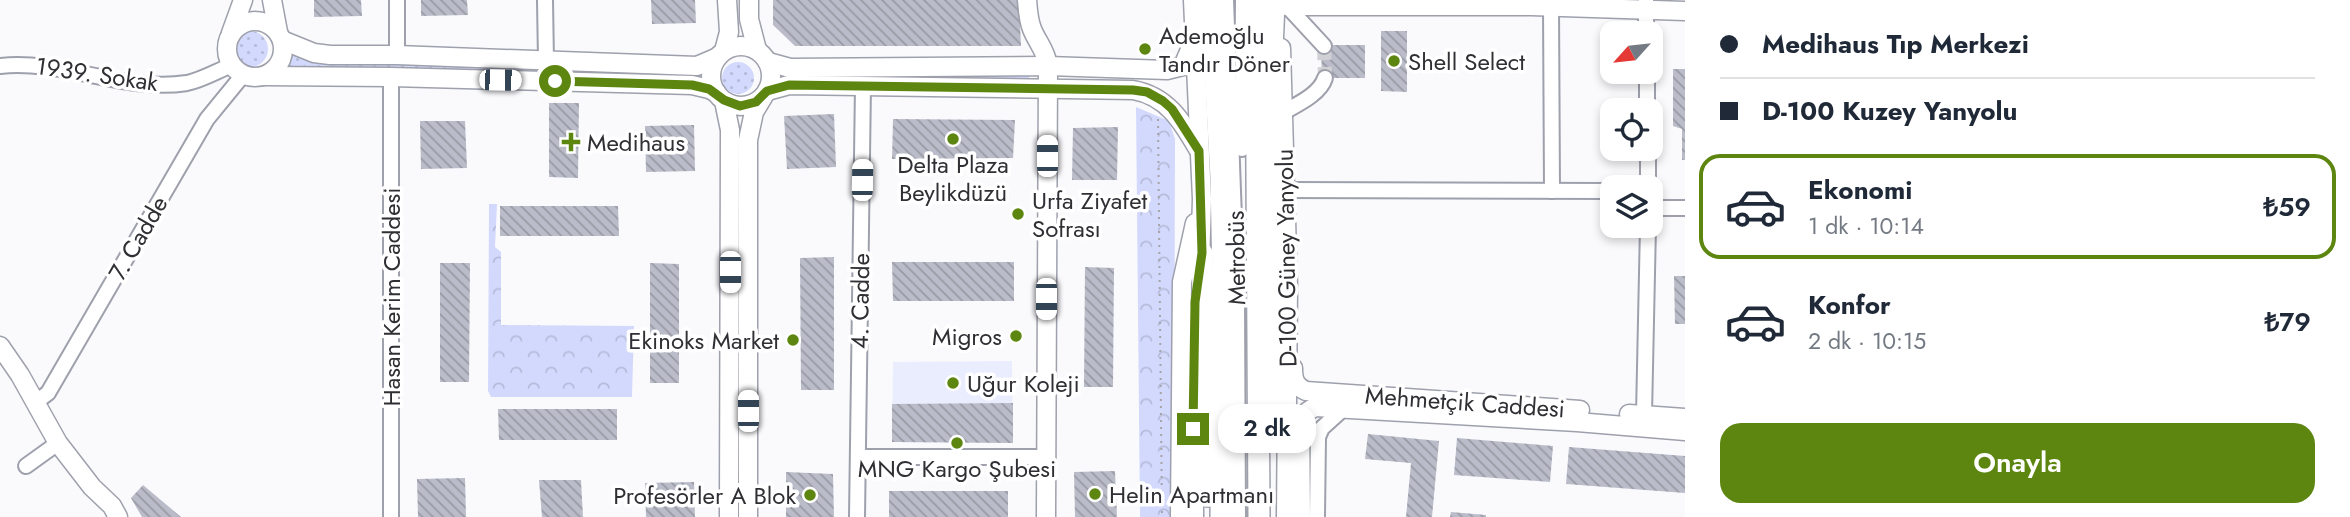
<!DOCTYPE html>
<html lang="tr">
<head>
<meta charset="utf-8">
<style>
	body { margin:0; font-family:Jost,sans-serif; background:#f6f6f7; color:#1f2937; height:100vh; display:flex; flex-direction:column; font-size:26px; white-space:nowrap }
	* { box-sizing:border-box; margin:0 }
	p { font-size:23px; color:#747a83 }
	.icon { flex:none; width:38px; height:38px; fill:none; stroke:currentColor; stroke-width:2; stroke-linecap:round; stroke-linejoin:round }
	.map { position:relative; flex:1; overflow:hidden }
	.drawer { display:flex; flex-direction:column; background:#fff; width:665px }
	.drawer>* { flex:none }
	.banner { display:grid; align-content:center; height:154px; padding:0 35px; background:#fff }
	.needle { width:46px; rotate:243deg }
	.controls { position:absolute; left:1600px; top:21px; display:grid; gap:14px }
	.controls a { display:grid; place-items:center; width:63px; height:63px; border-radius:14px; background:#fff; box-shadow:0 4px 10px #0003; font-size:35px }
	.end { position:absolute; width:32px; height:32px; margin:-16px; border:9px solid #5d8611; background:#fff; box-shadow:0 0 0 4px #fff }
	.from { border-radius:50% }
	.bubble { position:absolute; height:49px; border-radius:21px; background:#fff; box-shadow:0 4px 10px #0003; font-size:23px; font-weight:600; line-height:49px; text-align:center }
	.car { position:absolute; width:21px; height:42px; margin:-21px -10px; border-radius:9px; box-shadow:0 0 5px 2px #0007; background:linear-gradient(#fff 24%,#345 0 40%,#fff 0 76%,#345 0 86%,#fff 0) }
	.banner b { display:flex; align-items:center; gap:24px; height:66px; font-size:26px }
	.banner b+b { border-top:2px solid #e0e1e3 }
	.banner i { width:18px; height:18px; background:#1f2937 }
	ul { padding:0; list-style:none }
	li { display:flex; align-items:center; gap:21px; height:105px; margin:0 14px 10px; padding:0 21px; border:4px solid transparent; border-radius:21px }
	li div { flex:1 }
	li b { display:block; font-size:26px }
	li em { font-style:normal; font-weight:600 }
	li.on { border-color:#5d8611 }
	li>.icon { width:63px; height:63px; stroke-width:1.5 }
	.action { display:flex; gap:14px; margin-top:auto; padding:14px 35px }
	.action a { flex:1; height:80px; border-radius:21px; background:#5d8611; color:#fff; font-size:28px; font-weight:600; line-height:80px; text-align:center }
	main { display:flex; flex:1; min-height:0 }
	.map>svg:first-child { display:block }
	.built { fill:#eaedfe }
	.grass { fill:url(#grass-dots) }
	.park { fill:url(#park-crowns) }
	.building { fill:url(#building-back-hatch) }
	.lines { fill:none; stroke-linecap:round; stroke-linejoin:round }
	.minor-tunnel { stroke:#d1d1d5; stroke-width:14; stroke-dasharray:14 7; stroke-linecap:butt }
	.minor-casing { stroke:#9ea0ac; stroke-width:18 }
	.major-casing { stroke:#9ea0ac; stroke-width:21 }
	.highway-casing { stroke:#9ea0ac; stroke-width:24 }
	.path { stroke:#a5a5a8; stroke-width:2; stroke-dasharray:2 5; stroke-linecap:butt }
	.minor { stroke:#fff; stroke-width:14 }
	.major { stroke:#fff; stroke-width:18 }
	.highway { stroke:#fff; stroke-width:21 }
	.route { stroke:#5d8611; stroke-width:9 }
	.poi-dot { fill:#5d8611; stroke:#fff; stroke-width:2.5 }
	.labels { text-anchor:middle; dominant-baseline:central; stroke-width:7; stroke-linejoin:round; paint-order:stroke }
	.poi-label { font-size:24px; fill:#2f2f34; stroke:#fff; text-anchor:start }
	.street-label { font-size:24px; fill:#2f2f34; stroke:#fff }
</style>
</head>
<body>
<main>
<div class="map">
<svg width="1685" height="517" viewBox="0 0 1685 517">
	<defs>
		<pattern id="grass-dots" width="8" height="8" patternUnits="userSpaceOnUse" patternTransform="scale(1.75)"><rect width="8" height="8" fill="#d3d9fd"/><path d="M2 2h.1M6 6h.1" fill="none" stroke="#b5bbd9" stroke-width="1.8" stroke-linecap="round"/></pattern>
		<pattern id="park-crowns" width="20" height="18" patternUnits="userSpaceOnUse" patternTransform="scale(1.75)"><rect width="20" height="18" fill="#d3d9fd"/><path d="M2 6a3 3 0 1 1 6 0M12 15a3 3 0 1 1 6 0" fill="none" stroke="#b5bbd9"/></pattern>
		<pattern id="building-back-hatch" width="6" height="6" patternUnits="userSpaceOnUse" patternTransform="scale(1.75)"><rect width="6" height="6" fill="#babdc9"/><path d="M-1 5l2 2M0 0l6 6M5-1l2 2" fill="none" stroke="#989aa4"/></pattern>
	</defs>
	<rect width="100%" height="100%" fill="#fafafd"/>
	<path class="built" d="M1012 361 1013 443 892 442 893 362Z"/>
	<g class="grass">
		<circle cx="250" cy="49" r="18"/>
		<path d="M290 48 320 63 594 66 689 72V78L284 69 288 60Z"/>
		<circle cx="738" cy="78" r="16"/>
		<path d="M1029 73V80L792 81 793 74Z"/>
	</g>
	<g class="park">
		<path d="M1136 107 1169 121 1175 139 1174 517H1140Z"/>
		<path d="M489 204H497L495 247 501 252V325L634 326 632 397H491L488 391Z"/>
	</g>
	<g class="building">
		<path d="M314 0H361L362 16 314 17Z"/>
		<path d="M421 0H467L468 15 421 16Z"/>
		<path d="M651 0H695L696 23 652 24Z"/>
		<path d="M773 0H1019L1021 46H795L773 25Z"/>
		<path d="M1381 31H1407V92L1381 91Z"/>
		<path d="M1321 45H1365V78H1322Z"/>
		<path d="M1673 69H1685V160H1682V129L1673 126Z"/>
		<path d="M549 103H579L578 178 549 177Z"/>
		<path d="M834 114 836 167 787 169 784 116Z"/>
		<path d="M893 119 1015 120 1013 158 892 159Z"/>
		<path d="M420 121H465L467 168 421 169Z"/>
		<path d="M694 125 695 171 646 172 645 126Z"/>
		<path d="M1118 127 1117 180H1072L1073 128Z"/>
		<path d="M500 206H618L619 236H500Z"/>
		<path d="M834 257V390H801L800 258Z"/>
		<path d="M892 262H1014V301H893Z"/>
		<path d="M440 263H470L469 382H440Z"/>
		<path d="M650 263 679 264V383H650Z"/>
		<path d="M1085 267 1114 268 1113 387H1084Z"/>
		<path d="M1674 276H1685V324H1675Z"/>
		<path d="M1013 403V443L892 442V404Z"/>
		<path d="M498 409H617V440H499Z"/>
		<path d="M1368 434 1439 441 1432 517H1406L1411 463 1365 459Z"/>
		<path d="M1457 438 1553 446 1550 482 1454 475Z"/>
		<path d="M1569 447 1685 456V493L1566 484Z"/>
		<path d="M1115 471 1117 517H1075L1074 472Z"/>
		<path d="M786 472 833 474 834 517H786Z"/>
		<path d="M465 478 466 517H418L417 479Z"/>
		<path d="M539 480H581L583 517H542Z"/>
		<path d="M694 482 695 517H646L645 483Z"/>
		<path d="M143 485 181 517H142L131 498Z"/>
		<rect x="889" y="491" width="119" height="26"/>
		<path d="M1451 512 1486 515V517H1450Z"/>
	</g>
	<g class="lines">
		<path class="minor-tunnel" d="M1324 46 1325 78"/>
		<g class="minor-casing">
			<g id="minor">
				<path d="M397 0V55"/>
				<path d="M545 0 546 61"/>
				<path d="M1226 0 1237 300 1238 517"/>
				<path d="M1646 0V33"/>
				<path d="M1287 6 1324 46"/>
				<path d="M1551 6 1552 191"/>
				<path d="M0 66C63 59 124 93 187 83 202 80 217 71 232 65"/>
				<path d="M1647 72V110"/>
				<path d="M1284 112C1298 104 1320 94 1325 78"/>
				<path d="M1242 149 1243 0"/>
				<path d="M1648 149V187"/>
				<path d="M1285 190 1612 191"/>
				<path d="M1650 208H1685"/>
				<path d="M36 402 48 393 207 119 243 75"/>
				<path d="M1644 415 1648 226"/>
				<path d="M858 457H1045"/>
				<path d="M26 466 58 443"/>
				<path d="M391 517V77"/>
				<path d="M857 517 863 85"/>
				<path d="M1317 517 1318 437 1322 428 1343 409"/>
			</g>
		</g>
		<g class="major-casing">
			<g id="major">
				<path d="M272 0 278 32"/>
				<path d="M749 0V19L757 50"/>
				<path d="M1027 0C1028 10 1028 19 1032 29 1037 42 1046 50 1048 66L1046 517"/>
				<path d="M1193 0 1202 199 1200 265"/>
				<path d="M1274 3 1287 6H1531L1685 11"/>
				<circle cx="255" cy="49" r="28"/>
				<path d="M231 33 243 0"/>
				<path d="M282 40 314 53 330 55H397L697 66 718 57"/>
				<circle cx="741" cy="76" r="30"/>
				<path d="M1281 48 1288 287 1286 517"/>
				<path d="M724 51 729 32 727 0"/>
				<path d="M768 62 790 68 1048 66 1167 70 1183 66 1192 45"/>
				<path d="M264 76 391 77 692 85 709 89 717 93"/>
				<path d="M767 91 789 85 1133 90C1167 96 1182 121 1198 149"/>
				<path d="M724 101 730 130 729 517"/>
				<path d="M0 346 20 375 58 443 92 487 112 506 118 517"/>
				<path d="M1293 368C1293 380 1295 386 1306 391L1580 410"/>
				<path d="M1629 414 1685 418"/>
				<path d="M748 517V140L754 112 763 97"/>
				<path d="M1180 517 1182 282 1195 223"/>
				<path d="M1194 517V314"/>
				<path d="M1301 517 1300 426C1302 416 1305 412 1315 407L1577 422 1685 431"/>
			</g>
		</g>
		<g class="highway-casing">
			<g id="highway">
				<path d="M1211 0 1221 177 1224 330 1221 517"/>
				<path d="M1256 0 1259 517"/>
				<path d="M1202 253 1208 496"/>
				<path d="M1273 416 1274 307 1272 49 1274 3"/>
			</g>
		</g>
		<path class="path" d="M1158 119 1162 517"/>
		<use href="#minor" class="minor"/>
		<use href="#major" class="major"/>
		<use href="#highway" class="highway"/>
	</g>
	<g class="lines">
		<path class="route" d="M555 81 692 85 709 89 724 100 740 106 756 102 767 91 789 85 1133 90 1147 92 1163 101 1172 109 1199 151 1202 253 1195 302 1193 429"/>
	</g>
	<g class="poi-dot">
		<circle cx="1145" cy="49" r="7"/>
		<circle cx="1394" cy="61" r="7"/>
		<circle cx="953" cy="139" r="7"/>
		<path d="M567.5 131.5h7v7h7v7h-7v7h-7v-7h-7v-7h7z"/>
		<circle cx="1018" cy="214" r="7"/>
		<circle cx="1016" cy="336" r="7"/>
		<circle cx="793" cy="340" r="7"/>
		<circle cx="953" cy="383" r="7"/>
		<circle cx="957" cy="443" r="7"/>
		<circle cx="1095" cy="494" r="7"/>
		<circle cx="810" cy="495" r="7"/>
	</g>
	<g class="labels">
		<g class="poi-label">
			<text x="1159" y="35">Ademoğlu<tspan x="1159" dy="28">Tandır Döner</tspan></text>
			<text x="1408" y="61">Shell Select</text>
			<text x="587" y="142">Medihaus</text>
			<text x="953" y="164" text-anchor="middle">Delta Plaza<tspan x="953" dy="28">Beylikdüzü</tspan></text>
			<text x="1032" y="200">Urfa Ziyafet<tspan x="1032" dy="28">Sofrası</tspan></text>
			<text x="1002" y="336" text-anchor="end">Migros</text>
			<text x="779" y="340" text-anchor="end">Ekinoks Market</text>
			<text x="967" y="383">Uğur Koleji</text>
			<text x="957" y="468" text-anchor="middle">MNG Kargo Şubesi</text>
			<text x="1109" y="494">Helin Apartmanı</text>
			<text x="796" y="495" text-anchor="end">Profesörler A Blok</text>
		</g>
		<g class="street-label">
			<text transform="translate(97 74) rotate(8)">1939. Sokak</text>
			<text transform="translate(138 238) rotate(-60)">7. Cadde</text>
			<text transform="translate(1236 258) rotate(-91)">Metrobüs</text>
			<text transform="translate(1286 258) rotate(-91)">D-100 Güney Yanyolu</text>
			<text transform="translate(391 297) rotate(-90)">Hasan Kerim Caddesi</text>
			<text transform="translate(860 301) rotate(-89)">4. Cadde</text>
			<text transform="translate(1465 402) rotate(4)">Mehmetçik Caddesi</text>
		</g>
	</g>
</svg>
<div class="controls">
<a><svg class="needle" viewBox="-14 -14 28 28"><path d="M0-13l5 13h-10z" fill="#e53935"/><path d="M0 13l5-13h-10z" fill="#747a83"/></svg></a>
<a><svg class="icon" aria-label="locate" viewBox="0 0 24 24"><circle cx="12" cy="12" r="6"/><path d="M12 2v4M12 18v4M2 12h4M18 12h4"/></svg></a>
<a><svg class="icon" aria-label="layers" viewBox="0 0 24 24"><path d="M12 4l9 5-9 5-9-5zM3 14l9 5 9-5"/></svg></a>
</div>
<i class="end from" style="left:555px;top:81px"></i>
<i class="end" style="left:1193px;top:429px"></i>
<div class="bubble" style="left:1218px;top:404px;width:98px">2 dk</div>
<i class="car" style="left:500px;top:80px;rotate:91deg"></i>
<i class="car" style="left:1047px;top:156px;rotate:0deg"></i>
<i class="car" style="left:862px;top:180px;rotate:1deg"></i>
<i class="car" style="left:730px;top:272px;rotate:180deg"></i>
<i class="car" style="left:1046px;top:299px;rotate:180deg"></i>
<i class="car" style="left:748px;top:411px;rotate:0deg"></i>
</div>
<section class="drawer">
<div class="banner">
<b><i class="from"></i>Medihaus Tıp Merkezi</b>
<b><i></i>D-100 Kuzey Yanyolu</b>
</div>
<ul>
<li class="on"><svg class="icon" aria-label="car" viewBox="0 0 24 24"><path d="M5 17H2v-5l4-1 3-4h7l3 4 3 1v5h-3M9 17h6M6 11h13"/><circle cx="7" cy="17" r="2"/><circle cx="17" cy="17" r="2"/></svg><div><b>Ekonomi</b><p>1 dk · 10:14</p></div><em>₺59</em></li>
<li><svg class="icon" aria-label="car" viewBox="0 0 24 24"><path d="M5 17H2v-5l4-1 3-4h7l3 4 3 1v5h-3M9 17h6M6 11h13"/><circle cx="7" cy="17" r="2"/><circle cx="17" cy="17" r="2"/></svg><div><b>Konfor</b><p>2 dk · 10:15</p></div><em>₺79</em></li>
</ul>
<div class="action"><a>Onayla</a></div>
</section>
</main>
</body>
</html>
